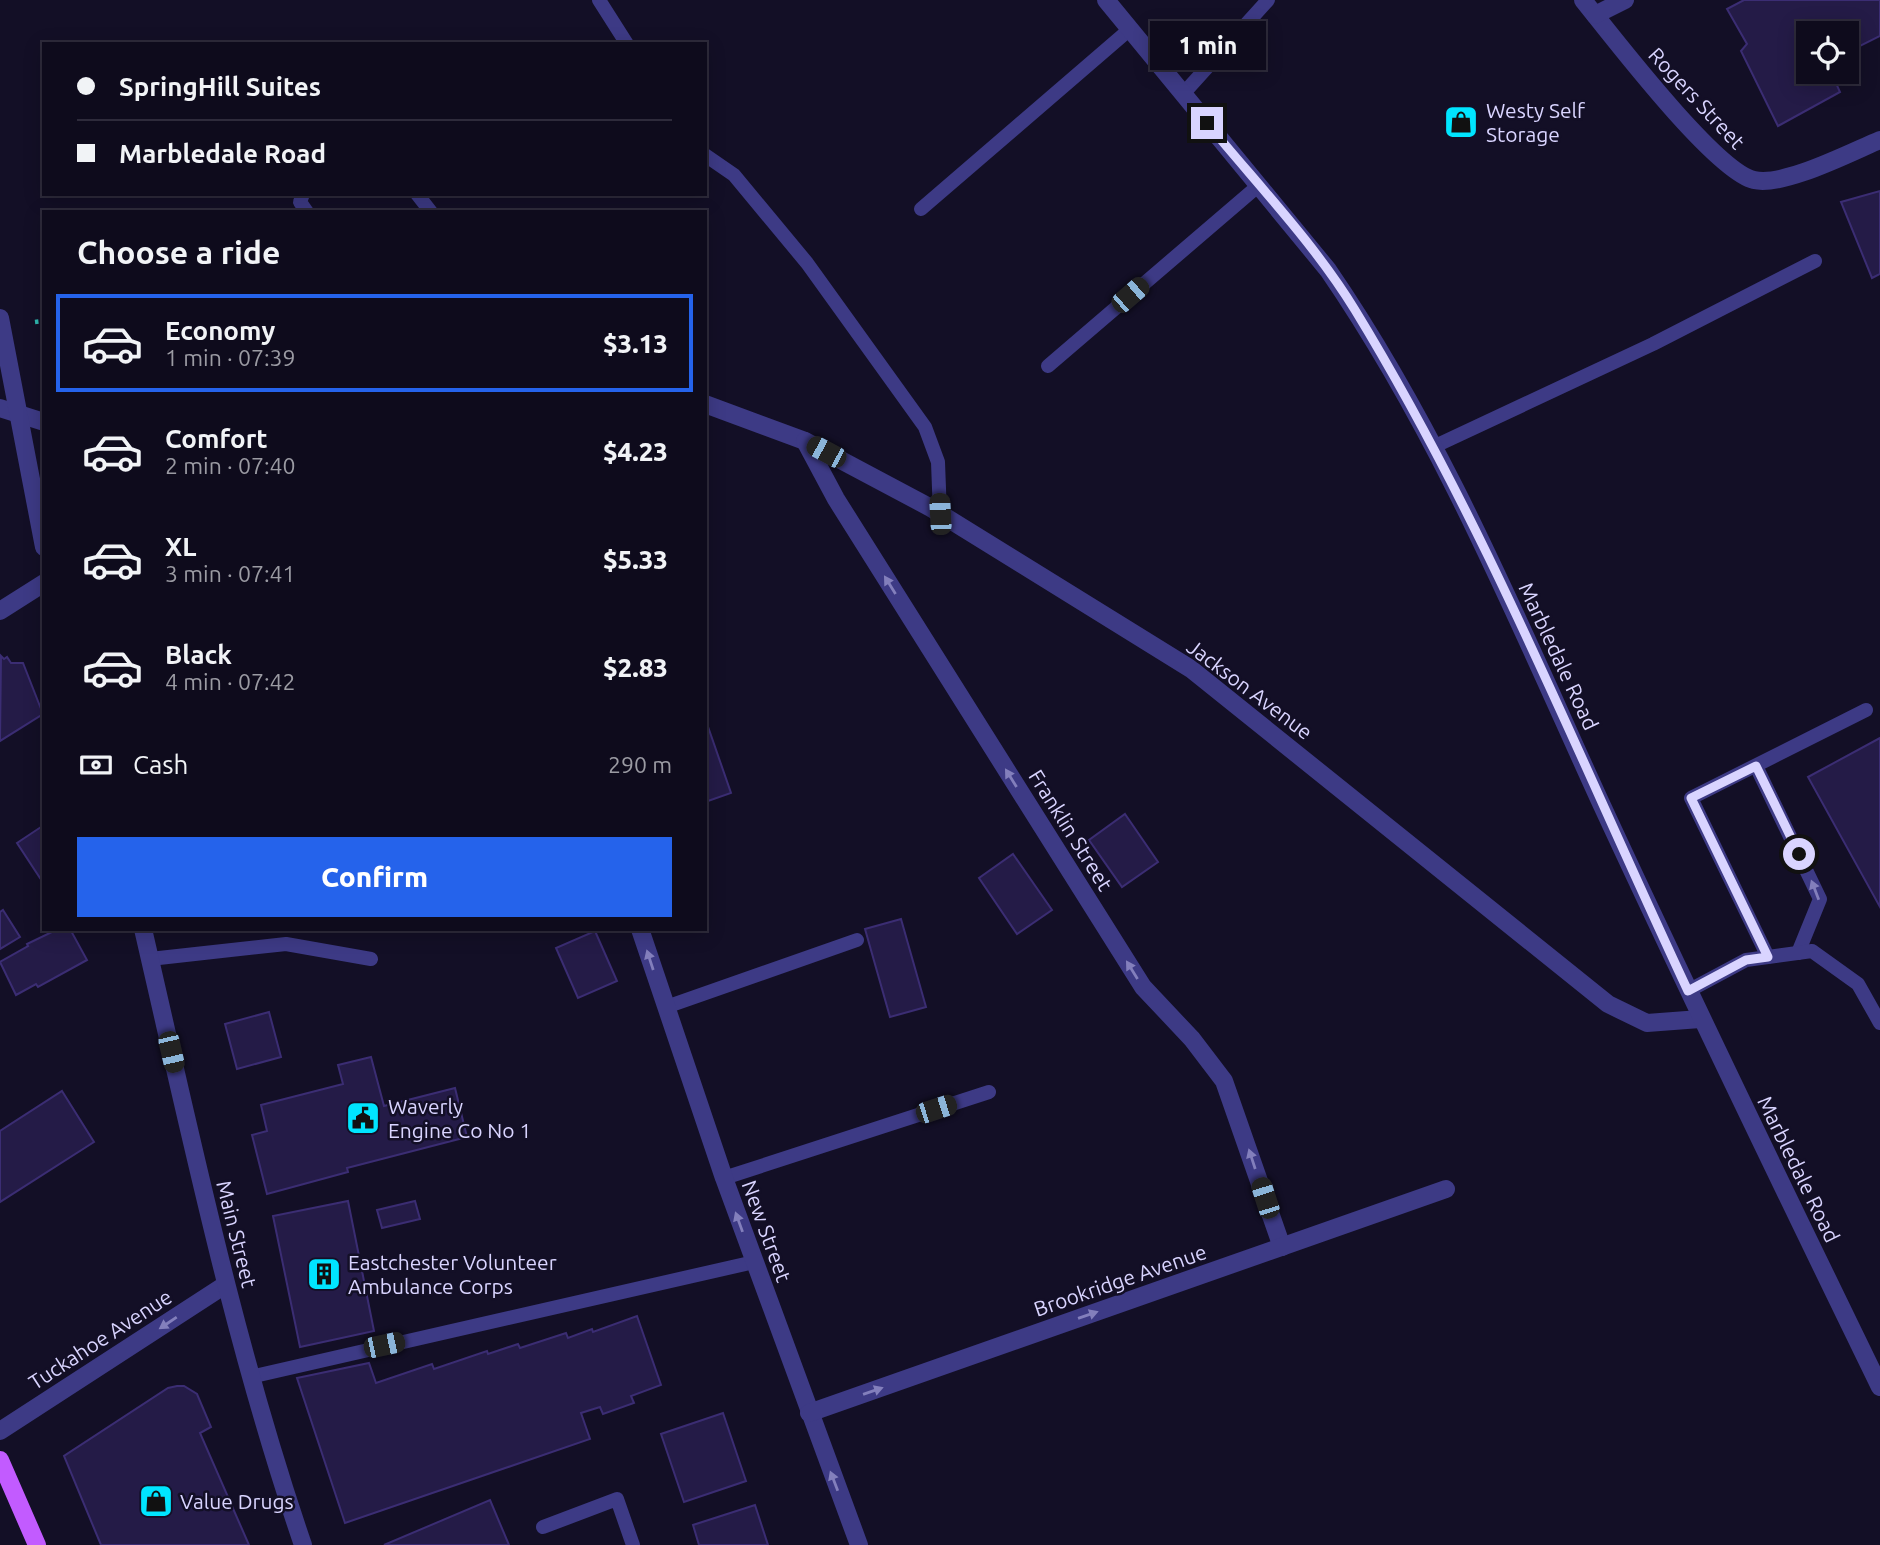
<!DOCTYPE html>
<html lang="en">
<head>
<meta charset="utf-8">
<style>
	body { margin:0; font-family:Ubuntu,sans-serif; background:#171425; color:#f1f3f6; height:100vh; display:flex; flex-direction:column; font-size:26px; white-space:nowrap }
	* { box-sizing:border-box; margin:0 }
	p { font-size:23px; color:#9b9ba3 }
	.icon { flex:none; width:38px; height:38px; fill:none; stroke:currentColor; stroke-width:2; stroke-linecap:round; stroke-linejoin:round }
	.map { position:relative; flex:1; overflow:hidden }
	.sheet { position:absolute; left:42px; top:210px; width:665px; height:721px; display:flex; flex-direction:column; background:#0e0b1c; border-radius:0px; box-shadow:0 4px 18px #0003,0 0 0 2px #2e2b3b }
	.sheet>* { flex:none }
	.guide { position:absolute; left:42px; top:42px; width:665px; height:154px; border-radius:0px; box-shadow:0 4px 18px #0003,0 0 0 2px #2e2b3b; display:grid; align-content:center; height:154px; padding:0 35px; background:#0e0b1c }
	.fabs { position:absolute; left:1796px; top:21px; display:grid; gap:14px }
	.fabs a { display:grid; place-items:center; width:63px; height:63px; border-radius:0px; background:#0e0b1c; box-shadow:0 4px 18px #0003,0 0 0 2px #2e2b3b; font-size:35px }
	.end { position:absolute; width:32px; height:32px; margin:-16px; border:9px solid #d9d4ff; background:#111; box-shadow:0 0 0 4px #111 }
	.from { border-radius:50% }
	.bubble { position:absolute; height:49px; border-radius:0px; background:#0e0b1c; box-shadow:0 4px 18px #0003,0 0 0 2px #2e2b3b; font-size:23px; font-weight:800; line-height:49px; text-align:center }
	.car { position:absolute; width:21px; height:42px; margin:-21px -10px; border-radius:9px; box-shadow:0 0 5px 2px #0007; background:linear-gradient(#222 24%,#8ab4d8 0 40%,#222 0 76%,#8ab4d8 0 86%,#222 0) }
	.guide b { display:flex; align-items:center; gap:24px; height:66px; font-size:26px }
	.guide b+b { border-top:2px solid #2e2b3b }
	.guide i { width:18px; height:18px; background:#f1f3f6 }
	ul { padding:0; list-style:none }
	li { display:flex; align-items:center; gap:21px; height:98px; margin:0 14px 10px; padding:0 21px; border:4px solid transparent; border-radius:0px }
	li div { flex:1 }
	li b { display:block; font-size:26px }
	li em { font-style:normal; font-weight:800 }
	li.current { border-color:#2563eb }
	li>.icon { width:63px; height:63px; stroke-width:1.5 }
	h2 { padding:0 35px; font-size:32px; line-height:84px }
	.pay { display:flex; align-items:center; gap:18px; height:77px; padding:0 35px; font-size:26px }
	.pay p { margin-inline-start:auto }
	.cta { display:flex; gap:14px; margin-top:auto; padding:14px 35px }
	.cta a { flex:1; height:80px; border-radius:0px; background:#2563eb; color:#fff; font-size:28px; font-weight:800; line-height:80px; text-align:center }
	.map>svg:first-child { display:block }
	.building { fill:#241b47; stroke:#3b2d73; stroke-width:2 }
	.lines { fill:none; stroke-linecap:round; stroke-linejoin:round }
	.path { stroke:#2fb8b0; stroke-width:4.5; stroke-dasharray:3.5 5; stroke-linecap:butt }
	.service { stroke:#3d3a85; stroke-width:14 }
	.minor { stroke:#3d3a85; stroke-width:18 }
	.tertiary { stroke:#3d3a85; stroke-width:18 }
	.primary { stroke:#c25bff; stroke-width:18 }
	.oneway { fill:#837fbc }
	.route { stroke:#d9d4ff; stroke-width:9 }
	.labels { text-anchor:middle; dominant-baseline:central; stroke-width:5; stroke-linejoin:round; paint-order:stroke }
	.street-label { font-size:21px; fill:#d9d4ff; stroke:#130f26 }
	.poi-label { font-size:21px; fill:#d9d4ff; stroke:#130f26; text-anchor:start }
</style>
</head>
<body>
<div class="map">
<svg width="1880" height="1545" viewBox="0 0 1880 1545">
	<rect width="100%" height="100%" fill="#130f26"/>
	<g class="building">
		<path d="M1744 0H1880V36L1846 53V33H1808V72H1831L1840 92 1778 126 1741 51 1747 44 1727 9Z"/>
		<path d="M1880 191V274L1872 278 1841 202Z"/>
		<path d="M1 656 4 659 7 657 11 663H23L43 714 0 741Z"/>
		<path d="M705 718 731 793 705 802Z"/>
		<path d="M1880 738V907L1808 777Z"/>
		<path d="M1125 814 1158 862 1122 887 1089 840Z"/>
		<path d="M44 825V875L40 878 17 843Z"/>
		<path d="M1013 854 1052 910 1017 934 979 878Z"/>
		<path d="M3 910 20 937 0 949V912Z"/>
		<path d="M901 919 926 1007 890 1017 865 929Z"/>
		<path d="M58 929H70L87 960 38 987 36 984 16 995 0 962 28 946 27 944Z"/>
		<path d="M595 931 617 981 578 998 556 948Z"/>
		<path d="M269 1012 281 1057 237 1069 225 1024Z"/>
		<path d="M371 1057 384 1106 455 1088 467 1137 347 1168 348 1172 267 1194 252 1135 267 1131 261 1105 343 1084 338 1065Z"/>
		<path d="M62 1091 94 1142 0 1202V1131Z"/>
		<path d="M348 1201 374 1331 300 1347 273 1216Z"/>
		<path d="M415 1201 420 1219 382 1228 377 1210Z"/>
		<path d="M637 1316 661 1385 631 1396 634 1403 603 1414 600 1407 581 1413 590 1439 345 1523 297 1378 369 1363 376 1383 432 1364 434 1369 487 1351 488 1354 518 1344 520 1348 566 1333 568 1338 592 1329 593 1332Z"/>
		<path d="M177 1386H184L197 1394 211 1427 200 1433 249 1545H101L64 1456 168 1388Z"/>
		<path d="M723 1413 746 1481 684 1502 661 1434Z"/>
		<path d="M490 1500 509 1545H384Z"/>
		<path d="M755 1505 768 1545H699L693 1525Z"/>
	</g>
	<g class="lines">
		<path class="path" d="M35 322 43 321"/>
		<g class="service">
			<path d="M599 0 627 44"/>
			<path d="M1183 94 1268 0"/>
			<path d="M705 155 734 175 807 263 925 427 938 462 940 515"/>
			<path d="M303 194 300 202 307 212"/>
			<path d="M417 194 431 212"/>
			<path d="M921 209 1130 29"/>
			<path d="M1048 366 1258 186"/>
			<path d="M1433 447 1653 344 1815 261"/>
			<path d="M1756 766 1820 899 1798 953"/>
			<path d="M1768 957 1691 798 1866 710"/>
			<path d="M150 959 286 944 371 959"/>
			<path d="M1688 991 1746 960 1812 951 1858 984 1880 1023"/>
			<path d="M666 1007 857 940"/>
			<path d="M724 1178 989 1092"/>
			<path d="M250 1377 754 1262"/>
			<path d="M543 1527 617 1499 633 1545"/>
		</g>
		<g class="minor">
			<path d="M1583 0C1612 36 1715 171 1754 180 1784 187 1851 152 1880 140"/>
			<path d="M1595 15 1625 0"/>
			<path d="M705 404 805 441 931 508 1191 669 1608 1004 1647 1023 1700 1019"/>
			<path d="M0 408 44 422"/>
			<path d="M805 441 836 499 1143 987 1192 1039 1224 1081 1282 1247"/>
			<path d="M0 611 44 583"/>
			<path d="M640 929 724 1178 859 1545"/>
			<path d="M809 1413 1446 1189"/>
			<path d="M0 1431 225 1285"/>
		</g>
		<g class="tertiary">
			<path d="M1106 0 1328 270C1440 433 1517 619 1599 799 1690 996 1785 1192 1880 1387"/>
			<path d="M0 318 44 547"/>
			<path d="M143 929C191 1136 234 1344 303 1545"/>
		</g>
		<path class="primary" d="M0 1460 37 1545"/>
	</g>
	<defs><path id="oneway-solid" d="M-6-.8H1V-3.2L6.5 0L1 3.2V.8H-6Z" transform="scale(1.75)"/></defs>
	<g class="oneway">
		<use href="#oneway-solid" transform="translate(890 585) rotate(-122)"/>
		<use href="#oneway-solid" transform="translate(1011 778) rotate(-122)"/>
		<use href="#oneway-solid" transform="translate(1815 890) rotate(-111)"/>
		<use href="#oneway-solid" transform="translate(650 960) rotate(-108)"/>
		<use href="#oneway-solid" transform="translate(1132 970) rotate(-122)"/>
		<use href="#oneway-solid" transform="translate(1252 1159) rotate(-108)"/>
		<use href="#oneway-solid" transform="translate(739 1222) rotate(-110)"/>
		<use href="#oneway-solid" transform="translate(1088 1315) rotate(-19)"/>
		<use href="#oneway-solid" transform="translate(168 1323) rotate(146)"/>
		<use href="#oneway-solid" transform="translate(873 1391) rotate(-19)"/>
		<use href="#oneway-solid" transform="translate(834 1481) rotate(-111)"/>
	</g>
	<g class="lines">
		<path class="route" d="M1207 123C1257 184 1314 243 1355 310 1487 526 1581 763 1688 991L1746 960 1768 957 1691 798 1756 766 1799 854"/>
	</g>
	<defs>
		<g id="shop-square" transform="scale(1.75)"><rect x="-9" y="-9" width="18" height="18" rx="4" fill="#00e5ff" stroke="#130f26"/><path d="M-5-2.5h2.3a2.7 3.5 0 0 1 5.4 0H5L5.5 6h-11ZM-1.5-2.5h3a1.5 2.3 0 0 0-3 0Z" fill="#111"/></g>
		<g id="civic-square" transform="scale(1.75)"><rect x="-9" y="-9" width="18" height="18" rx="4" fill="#00e5ff" stroke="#130f26"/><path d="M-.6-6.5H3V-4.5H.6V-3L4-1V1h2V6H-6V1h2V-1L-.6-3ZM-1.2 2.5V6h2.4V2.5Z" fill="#111"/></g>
		<g id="building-square" transform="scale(1.75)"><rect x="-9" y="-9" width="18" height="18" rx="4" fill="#00e5ff" stroke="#130f26"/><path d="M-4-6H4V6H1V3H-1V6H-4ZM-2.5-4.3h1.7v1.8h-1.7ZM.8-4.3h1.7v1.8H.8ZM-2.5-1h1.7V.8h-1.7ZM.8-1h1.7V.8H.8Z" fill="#111"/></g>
	</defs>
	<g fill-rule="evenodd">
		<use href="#shop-square" x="1461" y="122"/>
		<use href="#civic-square" x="363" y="1118"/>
		<use href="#building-square" x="324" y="1274"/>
		<use href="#shop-square" x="156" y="1501"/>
	</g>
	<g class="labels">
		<g class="street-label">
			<text transform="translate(1697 98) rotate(47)">Rogers Street</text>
			<text transform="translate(1559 656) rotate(65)">Marbledale Road</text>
			<text transform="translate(1250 689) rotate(37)">Jackson Avenue</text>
			<text transform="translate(1071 830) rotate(58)">Franklin Street</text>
			<text transform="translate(1799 1169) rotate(64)">Marbledale Road</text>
			<text transform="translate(767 1231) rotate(70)">New Street</text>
			<text transform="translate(237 1234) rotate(76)">Main Street</text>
			<text transform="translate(1120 1280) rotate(-19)">Brookridge Avenue</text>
			<text transform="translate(100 1339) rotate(-33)">Tuckahoe Avenue</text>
		</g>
		<g class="poi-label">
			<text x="1486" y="110">Westy Self<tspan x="1486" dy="24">Storage</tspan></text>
			<text x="388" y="1106">Waverly<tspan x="388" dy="24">Engine Co No 1</tspan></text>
			<text x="348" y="1262">Eastchester Volunteer<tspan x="348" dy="24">Ambulance Corps</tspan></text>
			<text x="180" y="1501">Value Drugs</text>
		</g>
	</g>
</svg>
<div class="fabs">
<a><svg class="icon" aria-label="locate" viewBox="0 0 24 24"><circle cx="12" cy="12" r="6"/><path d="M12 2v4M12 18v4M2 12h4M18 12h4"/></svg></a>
</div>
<i class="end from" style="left:1799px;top:854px"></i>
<i class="end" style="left:1207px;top:123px"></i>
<div class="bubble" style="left:1150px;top:21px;width:116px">1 min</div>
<i class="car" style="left:1130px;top:295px;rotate:49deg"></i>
<i class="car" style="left:826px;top:452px;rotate:298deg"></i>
<i class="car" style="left:940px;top:514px;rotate:357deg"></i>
<i class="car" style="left:171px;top:1052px;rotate:167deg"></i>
<i class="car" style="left:936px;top:1109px;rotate:72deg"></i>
<i class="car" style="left:1265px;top:1198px;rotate:342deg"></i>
<i class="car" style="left:384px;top:1345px;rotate:78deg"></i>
<div class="guide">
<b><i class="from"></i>SpringHill Suites</b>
<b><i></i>Marbledale Road</b>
</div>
<section class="sheet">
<h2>Choose a ride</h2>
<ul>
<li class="current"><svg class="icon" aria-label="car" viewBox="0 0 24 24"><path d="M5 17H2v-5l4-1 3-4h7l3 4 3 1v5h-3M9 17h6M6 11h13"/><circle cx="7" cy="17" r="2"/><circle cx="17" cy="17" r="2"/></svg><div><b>Economy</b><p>1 min · 07:39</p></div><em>$3.13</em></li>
<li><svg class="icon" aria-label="car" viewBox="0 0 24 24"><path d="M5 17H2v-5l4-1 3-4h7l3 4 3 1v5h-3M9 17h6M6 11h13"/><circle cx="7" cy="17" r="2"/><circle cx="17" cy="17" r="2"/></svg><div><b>Comfort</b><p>2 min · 07:40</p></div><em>$4.23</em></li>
<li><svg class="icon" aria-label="car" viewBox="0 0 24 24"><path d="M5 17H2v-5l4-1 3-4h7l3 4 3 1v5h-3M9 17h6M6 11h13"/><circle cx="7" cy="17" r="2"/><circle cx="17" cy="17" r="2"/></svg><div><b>XL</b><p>3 min · 07:41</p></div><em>$5.33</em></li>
<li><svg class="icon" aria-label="car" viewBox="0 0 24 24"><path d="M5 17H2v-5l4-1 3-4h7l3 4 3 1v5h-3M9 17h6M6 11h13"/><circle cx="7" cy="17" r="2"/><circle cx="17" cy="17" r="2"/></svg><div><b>Black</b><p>4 min · 07:42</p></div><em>$2.83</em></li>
</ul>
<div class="pay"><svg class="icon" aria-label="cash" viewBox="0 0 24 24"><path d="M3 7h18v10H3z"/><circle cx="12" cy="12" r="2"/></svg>Cash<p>290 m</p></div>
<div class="cta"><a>Confirm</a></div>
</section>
</div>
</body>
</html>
